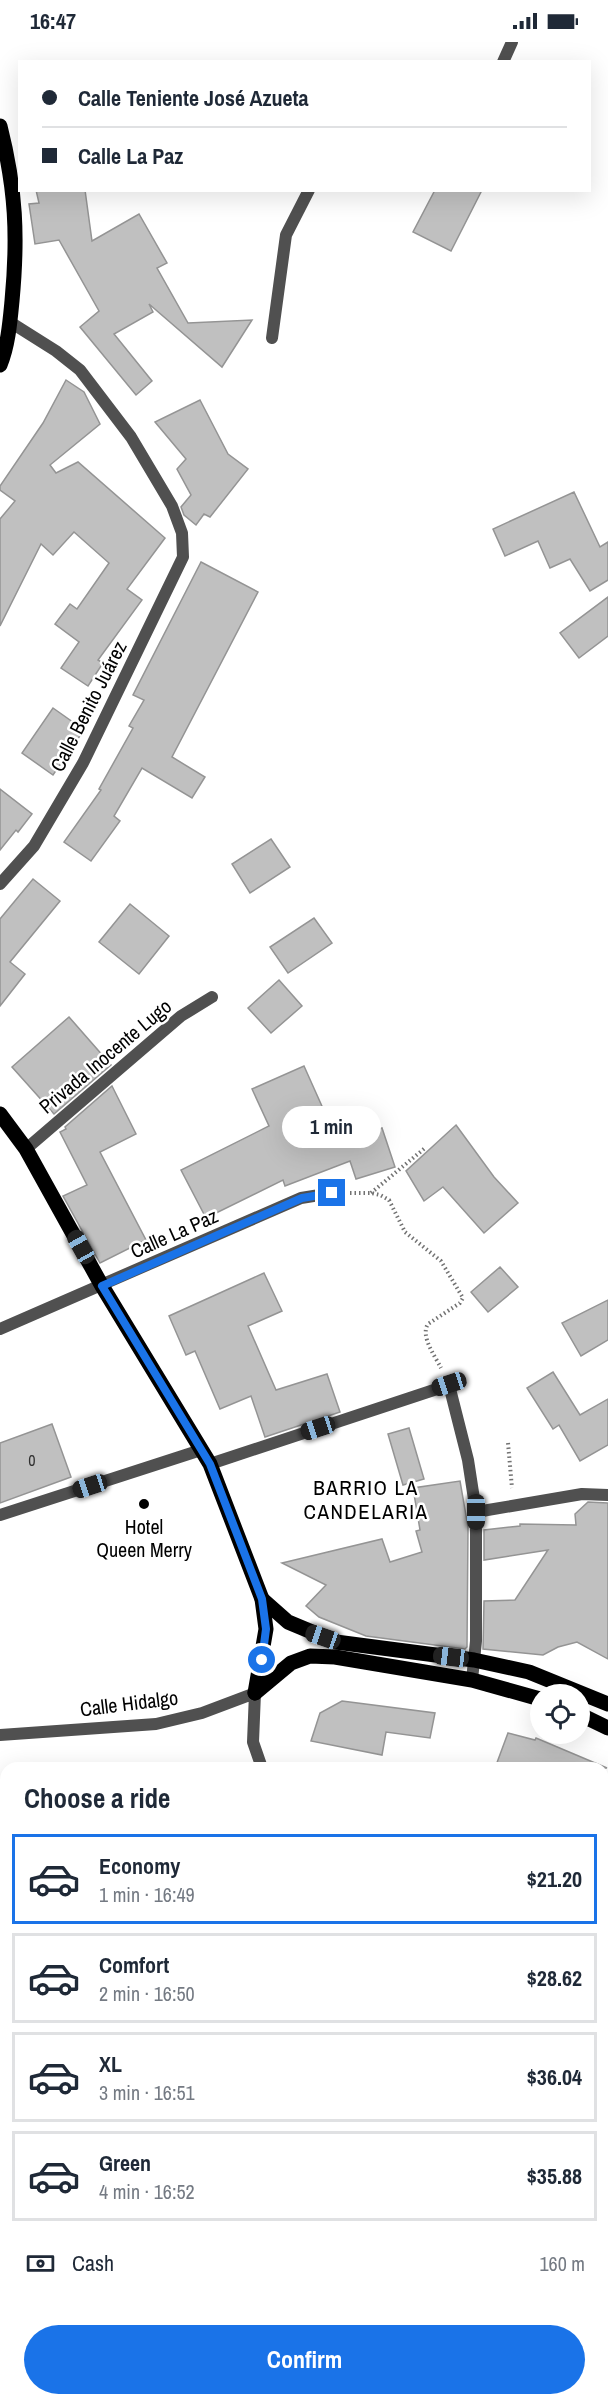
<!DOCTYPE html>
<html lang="en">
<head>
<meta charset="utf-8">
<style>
	body { margin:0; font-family:"Archivo Narrow",sans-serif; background:#f6f6f7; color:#1f2937; height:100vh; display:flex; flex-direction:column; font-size:22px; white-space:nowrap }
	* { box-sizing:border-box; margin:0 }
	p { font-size:20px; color:#747a83 }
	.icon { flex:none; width:33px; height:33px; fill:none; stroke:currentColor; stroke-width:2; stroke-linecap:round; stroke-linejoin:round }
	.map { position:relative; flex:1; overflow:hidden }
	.sheet { position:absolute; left:0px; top:1720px; width:609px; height:644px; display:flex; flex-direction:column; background:#fff; border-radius:18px 18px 0 0; box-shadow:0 6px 24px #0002 }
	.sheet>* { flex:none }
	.banner { position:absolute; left:18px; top:18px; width:573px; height:132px; border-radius:0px; box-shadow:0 6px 24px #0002; display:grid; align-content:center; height:132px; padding:0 24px; background:#fff }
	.buttons { position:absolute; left:530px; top:1642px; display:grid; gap:12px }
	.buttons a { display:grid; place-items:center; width:60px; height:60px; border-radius:50%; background:#fff; box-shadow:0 6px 24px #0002; font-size:30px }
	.end { position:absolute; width:27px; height:27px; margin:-14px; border:8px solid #1a73e8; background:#fff; box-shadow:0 0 0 3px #fff }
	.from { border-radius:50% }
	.bubble { position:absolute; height:42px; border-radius:21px; background:#fff; box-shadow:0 6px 24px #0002; font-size:20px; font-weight:800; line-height:42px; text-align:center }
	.car { position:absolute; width:18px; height:36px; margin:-18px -9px; border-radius:8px; box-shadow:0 0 4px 2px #0007; background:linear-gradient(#222 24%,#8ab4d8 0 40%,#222 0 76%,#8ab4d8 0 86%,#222 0) }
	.banner b { display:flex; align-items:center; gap:21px; height:57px; font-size:22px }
	.banner b+b { border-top:2px solid #e0e1e3 }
	.banner i { width:15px; height:15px; background:#1f2937 }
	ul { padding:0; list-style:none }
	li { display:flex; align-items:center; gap:18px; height:90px; margin:0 12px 9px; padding:0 12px; border:3px solid #e0e1e3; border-radius:0px }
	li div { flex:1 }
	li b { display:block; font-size:22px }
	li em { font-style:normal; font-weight:800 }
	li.selected { border-color:#1a73e8 }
	li>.icon { width:54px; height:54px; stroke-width:1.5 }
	h2 { padding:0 24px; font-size:27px; line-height:72px }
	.pay { display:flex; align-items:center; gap:15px; height:66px; padding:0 24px; font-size:22px }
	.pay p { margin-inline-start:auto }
	.action { display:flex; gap:12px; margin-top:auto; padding:12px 24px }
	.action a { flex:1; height:69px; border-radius:36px; background:#1a73e8; color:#fff; font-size:24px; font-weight:800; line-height:69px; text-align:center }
	.status { display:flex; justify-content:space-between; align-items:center; height:42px; padding:0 30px; background:#fff; direction:ltr }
	.status svg { height:16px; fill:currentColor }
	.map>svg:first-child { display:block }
	.building { fill:#c0c0c0; stroke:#949494; stroke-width:1.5 }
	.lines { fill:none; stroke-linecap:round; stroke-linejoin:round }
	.path { stroke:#727272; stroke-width:4; stroke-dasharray:1.5 3; stroke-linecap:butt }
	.minor { stroke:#505050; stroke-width:12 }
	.primary { stroke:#000; stroke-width:15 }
	.route { stroke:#1a73e8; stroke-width:8 }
	.poi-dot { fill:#000; stroke:#fff; stroke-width:2 }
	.labels { text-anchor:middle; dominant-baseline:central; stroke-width:5; stroke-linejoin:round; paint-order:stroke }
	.number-label { font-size:16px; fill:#303030 }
	.street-label { font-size:20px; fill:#000; stroke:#fff }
	.poi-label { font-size:20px; fill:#000; stroke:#fff }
	.neighbourhood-label { font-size:21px; letter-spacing:1.5px; fill:#000; stroke:#fff }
</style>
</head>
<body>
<div class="status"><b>16:47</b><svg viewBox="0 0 49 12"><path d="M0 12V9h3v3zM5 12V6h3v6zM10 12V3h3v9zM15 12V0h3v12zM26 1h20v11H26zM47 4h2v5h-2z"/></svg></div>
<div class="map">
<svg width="608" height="2363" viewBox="0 0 608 2363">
	<rect width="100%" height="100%" fill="#fff"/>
	<g class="building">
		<path d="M36 148H85L92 199 139 172 167 221 157 226 188 281 252 278 222 325 149 262 153 270 114 292 152 339 136 353 80 285 99 269 59 198 35 202 29 162 39 161Z"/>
		<path d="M435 148H482L451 209 413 190Z"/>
		<path d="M66 338 84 350 100 382 50 423 56 431 78 420 165 496 127 547 142 558 98 618 103 621 88 644 61 626 79 600 55 582 70 562 77 567 109 521 74 490 53 513 41 502 0 584V477L15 459 0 448V444L43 381Z"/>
		<path d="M200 358 228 412 248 427 210 475 204 472 196 483 184 473 181 465 191 453 177 427 186 417 155 380Z"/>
		<path d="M574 450 600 505 608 500V538L590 549 570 517 550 526 538 499 505 514 493 487Z"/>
		<path d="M201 520 258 550 172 715 205 735 192 756 142 726 114 774 120 779 91 819 64 800 101 748 99 747 133 686 129 684 144 658 133 653Z"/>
		<path d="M608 555V594L579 616 560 591Z"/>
		<path d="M53 666 84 688 53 733 22 711Z"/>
		<path d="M0 747 32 772 18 790 16 788 0 808Z"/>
		<path d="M271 797 290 825 250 851 232 822Z"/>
		<path d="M33 837 60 859 10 920 25 932 0 964V877Z"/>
		<path d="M130 862 169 894 139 932 99 900Z"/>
		<path d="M314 876 332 901 288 931 270 905Z"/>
		<path d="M279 938 302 964 271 991 248 966Z"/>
		<path d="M69 975 111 1023 54 1072 12 1025Z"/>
		<path d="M304 1024 338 1100 382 1086 395 1125 356 1137 350 1119 285 1144 283 1138 206 1176 181 1128 269 1084 252 1047Z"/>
		<path d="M112 1044 136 1092 100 1110 146 1198 100 1221 63 1154 87 1143 60 1090 66 1087 65 1085Z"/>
		<path d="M456 1083 494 1135 518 1161 484 1191 443 1145 424 1159 406 1129Z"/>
		<path d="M500 1225 518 1245 488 1270 471 1250Z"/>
		<path d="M264 1231 282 1269 248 1284 276 1348 327 1332 340 1370 265 1395 251 1354 220 1367 195 1309 186 1313 169 1274Z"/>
		<path d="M608 1258V1298L581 1314 562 1281Z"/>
		<path d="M553 1330 580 1373 608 1357V1403L580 1419 559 1383 553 1387 527 1346Z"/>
		<path d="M52 1382 71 1435 0 1461V1401Z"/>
		<path d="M409 1386 424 1437 403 1443 388 1392Z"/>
		<path d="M460 1439 468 1485 467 1605 465 1607 366 1594 319 1575 306 1564 326 1543 282 1521 382 1497 390 1520 422 1510 416 1489 420 1488 413 1446Z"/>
		<path d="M588 1460 608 1461V1617L577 1600 558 1605 543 1613 483 1607 484 1559 515 1558 548 1508 484 1518V1488L520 1484V1482L576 1483 575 1472Z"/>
		<path d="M342 1659 435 1671 430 1696 386 1690 382 1713 311 1699 320 1671Z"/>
		<path d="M508 1691 535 1698 536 1696 607 1726H495Z"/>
	</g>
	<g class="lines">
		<g class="path">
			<path d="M350 1151H371L380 1153 389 1158 405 1190 441 1219 463 1256 460 1261 428 1282C420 1294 435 1314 441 1326"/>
			<path d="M371 1151 425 1106"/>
			<path d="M508 1401 512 1446"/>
		</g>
		<g class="minor">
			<path d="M503 20 512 0"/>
			<path d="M272 296 286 193 309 148"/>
			<path d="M0 842 34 804 83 721 183 515 182 491 172 464 131 395 80 328 56 309 10 280"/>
			<path d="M26 1107 181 974 212 955"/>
			<path d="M0 1287 301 1156 332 1151"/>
			<path d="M210 1422 449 1343 468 1418 476 1470V1599L472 1638"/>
			<path d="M476 1470 582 1452 608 1453"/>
			<path d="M0 1473 201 1408"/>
			<path d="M0 1693 156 1682 202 1671 255 1651 253 1700 262 1726"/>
			<path d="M0 1898 4 1921 6 1966"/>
			<path d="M603 1934 608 1935"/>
			<path d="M0 2275H6"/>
			<path d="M603 2347 608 2352"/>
			<path d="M160 2358 162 2363"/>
			<path d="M478 2358 480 2363"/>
			<path d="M16 2363 17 2358"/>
		</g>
		<g class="primary">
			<path d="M0 84C16 147 18 195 12 259 10 280 8 304 0 323"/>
			<path d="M0 1072 26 1107 102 1244 210 1422 262 1557 266 1587 255 1651"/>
			<path d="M262 1557 288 1580 336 1600 474 1618 529 1630 608 1662"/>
			<path d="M255 1651 291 1621 310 1614 335 1615 472 1638 540 1657"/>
			<path d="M579 1672 608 1686"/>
		</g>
	</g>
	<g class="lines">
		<path class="route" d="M262 1618 266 1587 262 1557 210 1422 102 1244 302 1156 332 1151"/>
	</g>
	<circle class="poi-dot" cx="144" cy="1462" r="6"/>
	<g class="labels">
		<g class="number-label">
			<text x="32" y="1418">0</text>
		</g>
		<g class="street-label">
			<text transform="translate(88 664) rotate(-63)">Calle Benito Juárez</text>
			<text transform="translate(105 1014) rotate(-40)">Privada Inocente Lugo</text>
			<text transform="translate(174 1191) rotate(-24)">Calle La Paz</text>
			<text transform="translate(129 1661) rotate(-7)">Calle Hidalgo</text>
		</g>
		<g class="poi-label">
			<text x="144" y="1484">Hotel<tspan x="144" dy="23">Queen Merry</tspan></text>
		</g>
		<g class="neighbourhood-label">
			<text x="366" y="1445">BARRIO LA<tspan x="366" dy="24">CANDELARIA</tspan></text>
		</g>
	</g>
</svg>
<div class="buttons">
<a><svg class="icon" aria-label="locate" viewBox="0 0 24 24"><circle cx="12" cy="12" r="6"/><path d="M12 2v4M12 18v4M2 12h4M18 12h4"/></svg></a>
</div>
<i class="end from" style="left:262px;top:1618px"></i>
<i class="end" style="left:332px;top:1151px"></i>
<div class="bubble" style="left:282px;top:1064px;width:99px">1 min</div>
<i class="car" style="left:81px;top:1205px;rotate:331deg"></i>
<i class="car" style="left:449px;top:1342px;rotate:252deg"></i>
<i class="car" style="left:318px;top:1386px;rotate:252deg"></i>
<i class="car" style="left:90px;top:1444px;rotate:252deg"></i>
<i class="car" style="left:476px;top:1470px;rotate:180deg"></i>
<i class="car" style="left:323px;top:1595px;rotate:289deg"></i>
<i class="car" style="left:451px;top:1615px;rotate:277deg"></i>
<div class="banner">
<b><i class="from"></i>Calle Teniente José Azueta</b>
<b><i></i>Calle La Paz</b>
</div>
<section class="sheet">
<h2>Choose a ride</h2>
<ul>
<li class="selected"><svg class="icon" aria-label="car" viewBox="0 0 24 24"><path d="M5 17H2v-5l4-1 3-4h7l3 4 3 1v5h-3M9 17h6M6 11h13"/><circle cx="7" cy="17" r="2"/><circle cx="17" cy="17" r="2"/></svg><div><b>Economy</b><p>1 min · 16:49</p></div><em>$21.20</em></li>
<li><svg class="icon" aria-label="car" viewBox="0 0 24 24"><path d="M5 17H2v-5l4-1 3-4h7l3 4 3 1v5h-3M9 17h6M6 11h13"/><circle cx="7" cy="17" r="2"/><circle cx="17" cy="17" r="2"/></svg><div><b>Comfort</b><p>2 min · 16:50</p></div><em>$28.62</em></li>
<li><svg class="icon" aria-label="car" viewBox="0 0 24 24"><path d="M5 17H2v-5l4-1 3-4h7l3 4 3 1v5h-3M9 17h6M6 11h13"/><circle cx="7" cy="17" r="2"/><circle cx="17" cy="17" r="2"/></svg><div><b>XL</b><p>3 min · 16:51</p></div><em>$36.04</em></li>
<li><svg class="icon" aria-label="car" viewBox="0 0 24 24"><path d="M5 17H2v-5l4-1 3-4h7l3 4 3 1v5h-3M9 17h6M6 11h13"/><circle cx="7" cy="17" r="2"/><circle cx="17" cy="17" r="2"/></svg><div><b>Green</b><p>4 min · 16:52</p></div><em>$35.88</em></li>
</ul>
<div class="pay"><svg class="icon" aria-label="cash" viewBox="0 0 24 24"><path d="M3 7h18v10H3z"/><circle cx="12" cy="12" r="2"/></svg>Cash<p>160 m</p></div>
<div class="action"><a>Confirm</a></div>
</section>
</div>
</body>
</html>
